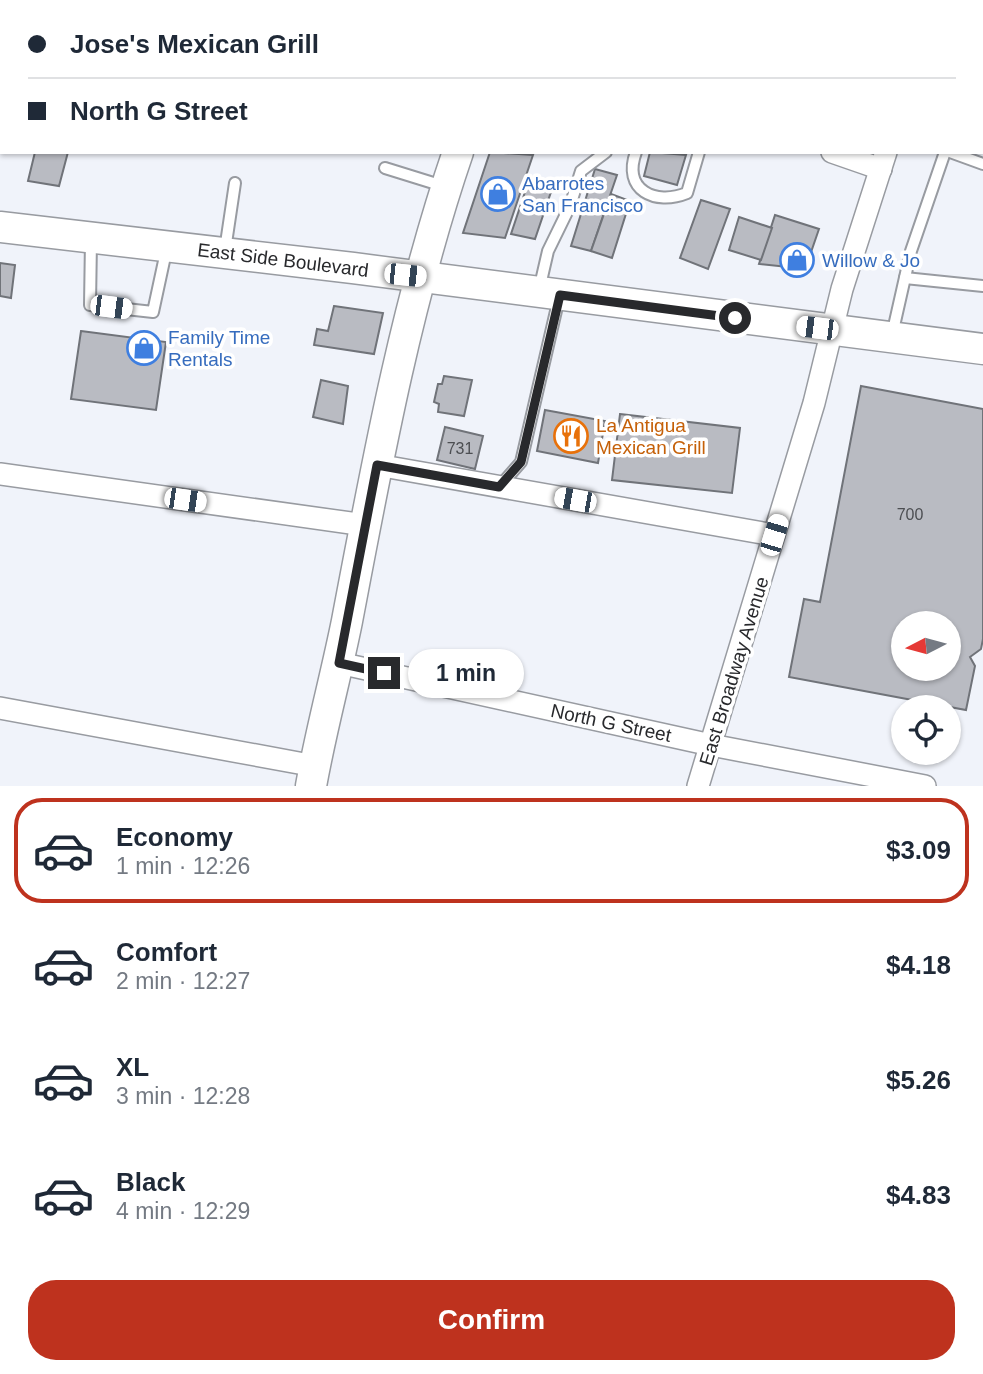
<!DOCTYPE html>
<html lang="en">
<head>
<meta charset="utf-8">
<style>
	body { margin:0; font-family:Helvetica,sans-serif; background:#f2f2f3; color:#1f2937; height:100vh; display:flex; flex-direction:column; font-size:26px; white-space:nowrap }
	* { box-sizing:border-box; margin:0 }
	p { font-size:23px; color:#747a83 }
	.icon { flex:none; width:38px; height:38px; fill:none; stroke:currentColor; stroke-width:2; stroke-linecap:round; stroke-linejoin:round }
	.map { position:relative; height:786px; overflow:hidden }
	.sheet { display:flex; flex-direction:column; background:#fff; flex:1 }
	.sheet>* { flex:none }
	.guide { position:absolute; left:0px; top:0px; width:984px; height:154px; box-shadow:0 2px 5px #0004; display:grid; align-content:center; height:154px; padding:0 28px; background:#fff }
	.needle { width:46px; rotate:264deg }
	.buttons { position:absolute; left:891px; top:611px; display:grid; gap:14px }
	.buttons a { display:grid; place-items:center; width:70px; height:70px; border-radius:50%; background:#fff; box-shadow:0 2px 5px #0004; font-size:35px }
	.end { position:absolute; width:32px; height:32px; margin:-16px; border:9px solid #28292c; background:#fff; box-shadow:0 0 0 4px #fff }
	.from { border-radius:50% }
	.bubble { position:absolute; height:49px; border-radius:24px; background:#fff; box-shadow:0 2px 5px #0004; font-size:23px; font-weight:600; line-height:49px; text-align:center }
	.car { position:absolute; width:21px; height:42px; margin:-21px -10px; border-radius:9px; box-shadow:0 0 5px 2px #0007; background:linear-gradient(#fff 24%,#345 0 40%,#fff 0 76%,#345 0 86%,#fff 0) }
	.guide b { display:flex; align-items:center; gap:24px; height:66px; font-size:26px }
	.guide b+b { border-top:2px solid #e0e1e3 }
	.guide i { width:18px; height:18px; background:#1f2937 }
	ul { padding:12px 0 0; list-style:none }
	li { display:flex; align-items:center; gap:21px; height:105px; margin:0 14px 10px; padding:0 14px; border:4px solid transparent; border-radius:28px }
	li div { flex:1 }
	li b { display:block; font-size:26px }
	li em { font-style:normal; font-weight:600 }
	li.on { border-color:#be321e }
	li>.icon { width:63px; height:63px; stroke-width:1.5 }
	.action { display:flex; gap:14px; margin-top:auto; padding:14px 28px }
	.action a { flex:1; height:80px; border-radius:28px; background:#be321e; color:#fff; font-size:28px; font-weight:600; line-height:80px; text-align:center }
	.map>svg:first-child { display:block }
	.building { fill:#b9bbc2; stroke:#707379; stroke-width:2; fill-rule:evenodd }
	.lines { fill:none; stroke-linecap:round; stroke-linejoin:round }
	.lane-casing { stroke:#989ba1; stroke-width:14 }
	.street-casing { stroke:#989ba1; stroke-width:24 }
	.secondary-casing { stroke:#989ba1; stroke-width:33 }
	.lane { stroke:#fff; stroke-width:10 }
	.street { stroke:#fff; stroke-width:21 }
	.secondary { stroke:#fff; stroke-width:30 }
	.route { stroke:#28292c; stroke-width:9 }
	.labels { text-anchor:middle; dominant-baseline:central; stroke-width:7; stroke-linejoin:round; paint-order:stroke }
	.number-label { font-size:16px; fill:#4c4e52 }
	.shop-label { font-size:19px; fill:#366cbe; stroke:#fff; text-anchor:start }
	.street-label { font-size:19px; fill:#28292c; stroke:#fff }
	.food-label { font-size:19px; fill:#c56008; stroke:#fff; text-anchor:start }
</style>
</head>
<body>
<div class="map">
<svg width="983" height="786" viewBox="0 0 983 786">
	<rect width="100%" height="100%" fill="#f0f3fa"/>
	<g class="building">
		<path d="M57 0H173L56 2Z"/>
		<path d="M35 152H68L59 186 28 181Z"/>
		<path d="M490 152 533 155 505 238 463 233Z"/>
		<path d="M650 152 686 155 677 185 644 176Z"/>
		<path d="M595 169 617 175 591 251 571 246Z"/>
		<path d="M530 177 553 186 535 239 511 234Z"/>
		<path d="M611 194 630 201 612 258 591 251Z"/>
		<path d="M701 200 730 209 708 269 680 258Z"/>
		<path d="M775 215 819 229 809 258 788 267 759 264Z"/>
		<path d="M739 217 772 228 761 260 729 250Z"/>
		<path d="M0 263 15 265 11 298 0 296Z"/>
		<path d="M334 306 383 313 374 354 314 345 317 329 328 331Z"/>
		<path d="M81 331 166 342 156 410 71 399Z"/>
		<path d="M444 376 472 380 464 416 438 412 439 404 434 402 438 384H442Z"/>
		<path d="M321 380 348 386 343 424 313 417Z"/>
		<path d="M861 386 983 409V639L981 649 970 657 975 666 966 710 789 677 804 599 820 602ZM903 623H948V668H903Z"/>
		<path d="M545 410 605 421 598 463 537 451Z"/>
		<path d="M620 414 740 428 732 493 612 480Z"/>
		<path d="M445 427 483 436 475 469 437 460Z"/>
	</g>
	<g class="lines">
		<g class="lane-casing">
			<g id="lane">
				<path d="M982 42 983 38"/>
				<path d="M636 152C622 190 655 206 687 193L699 152"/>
				<path d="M950 152 983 164"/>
				<path d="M385 168 443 186"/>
				<path d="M91 240 90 305 153 312 167 247"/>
				<path d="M225 250 235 183"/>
				<path d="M905 278 983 286"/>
				<path d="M539 290 548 251 570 206 581 171 606 152"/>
				<path d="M892 335 911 251 945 152"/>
				<path d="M500 486 521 462 559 298"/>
			</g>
		</g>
		<g class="street-casing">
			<g id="street">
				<path d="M21 2 22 0"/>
				<path d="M936 2 937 0"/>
				<path d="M0 62 2 57"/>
				<path d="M832 152 881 169"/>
				<path d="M377 465 774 535"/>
				<path d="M0 474 365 525"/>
				<path d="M339 663 711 745 925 786"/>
				<path d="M0 708 315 766"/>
				<path d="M698 786 814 403 842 289 886 152"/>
			</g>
		</g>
		<g class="secondary-casing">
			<g id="secondary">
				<path d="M509 2V0"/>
				<path d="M0 227 353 268 983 349"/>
				<path d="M311 786C321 730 336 676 347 621 377 463 406 304 458 152"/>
			</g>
		</g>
		<use href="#lane" class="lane"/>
		<use href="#street" class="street"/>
		<use href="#secondary" class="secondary"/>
	</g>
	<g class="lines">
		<path class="route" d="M384 673 339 663 377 465 499 487 521 462 560 295 735 318"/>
	</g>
	<defs>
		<g id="shop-ring" transform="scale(1.75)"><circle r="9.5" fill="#fff" stroke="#3f7fe0" stroke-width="1.5"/><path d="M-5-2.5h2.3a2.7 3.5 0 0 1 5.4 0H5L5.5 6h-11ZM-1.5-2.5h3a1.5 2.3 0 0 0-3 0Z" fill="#3f7fe0"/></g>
		<g id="restaurant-ring" transform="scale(1.75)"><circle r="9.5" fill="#fff" stroke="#e8710a" stroke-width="1.5"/><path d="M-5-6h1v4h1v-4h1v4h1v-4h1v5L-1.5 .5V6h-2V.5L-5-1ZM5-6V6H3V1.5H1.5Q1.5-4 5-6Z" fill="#e8710a"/></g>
	</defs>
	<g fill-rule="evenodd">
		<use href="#shop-ring" x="498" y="194"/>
		<use href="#shop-ring" x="797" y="260"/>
		<use href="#shop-ring" x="144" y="348"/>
		<use href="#restaurant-ring" x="571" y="436"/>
	</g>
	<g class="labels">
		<g class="number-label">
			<text x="460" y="448">731</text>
			<text x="910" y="514">700</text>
		</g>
		<g class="shop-label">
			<text x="522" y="183">Abarrotes<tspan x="522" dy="22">San Francisco</tspan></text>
			<text x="822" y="260">Willow &amp; Jo</text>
			<text x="168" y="337">Family Time<tspan x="168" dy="22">Rentals</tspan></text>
		</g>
		<g class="street-label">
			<text transform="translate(283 260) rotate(7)">East Side Boulevard</text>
			<text transform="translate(734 671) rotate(-73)">East Broadway Avenue</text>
			<text transform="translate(611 723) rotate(12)">North G Street</text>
		</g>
		<g class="food-label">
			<text x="596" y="425">La Antigua<tspan x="596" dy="22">Mexican Grill</tspan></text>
		</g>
	</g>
</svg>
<div class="buttons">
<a><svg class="needle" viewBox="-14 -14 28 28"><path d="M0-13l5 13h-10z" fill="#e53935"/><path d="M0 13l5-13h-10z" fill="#747a83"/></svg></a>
<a><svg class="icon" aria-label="locate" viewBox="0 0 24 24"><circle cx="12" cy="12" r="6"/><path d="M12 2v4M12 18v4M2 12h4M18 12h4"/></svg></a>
</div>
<i class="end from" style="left:735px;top:318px"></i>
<i class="end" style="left:384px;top:673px"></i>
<div class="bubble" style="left:408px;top:649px;width:116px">1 min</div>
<i class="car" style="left:405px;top:275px;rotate:96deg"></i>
<i class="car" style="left:111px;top:307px;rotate:97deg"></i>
<i class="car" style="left:817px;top:328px;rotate:277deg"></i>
<i class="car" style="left:185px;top:500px;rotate:98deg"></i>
<i class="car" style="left:575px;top:500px;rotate:280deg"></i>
<i class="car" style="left:774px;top:535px;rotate:17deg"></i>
<div class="guide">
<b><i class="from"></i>Jose's Mexican Grill</b>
<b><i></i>North G Street</b>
</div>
</div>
<section class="sheet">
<ul>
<li class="on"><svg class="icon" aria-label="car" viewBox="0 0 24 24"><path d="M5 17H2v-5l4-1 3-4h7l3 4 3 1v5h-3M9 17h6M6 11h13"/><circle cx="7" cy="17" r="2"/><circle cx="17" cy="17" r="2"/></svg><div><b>Economy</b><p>1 min · 12:26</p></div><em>$3.09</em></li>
<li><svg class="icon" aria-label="car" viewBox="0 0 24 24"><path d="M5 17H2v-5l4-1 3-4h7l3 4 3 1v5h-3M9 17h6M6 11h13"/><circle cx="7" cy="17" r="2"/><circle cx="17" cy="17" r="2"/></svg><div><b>Comfort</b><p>2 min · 12:27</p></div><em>$4.18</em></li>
<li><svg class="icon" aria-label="car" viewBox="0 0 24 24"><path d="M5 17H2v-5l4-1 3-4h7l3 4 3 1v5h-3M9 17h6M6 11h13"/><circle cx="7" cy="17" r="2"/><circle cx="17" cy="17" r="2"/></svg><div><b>XL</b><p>3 min · 12:28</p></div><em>$5.26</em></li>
<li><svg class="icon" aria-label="car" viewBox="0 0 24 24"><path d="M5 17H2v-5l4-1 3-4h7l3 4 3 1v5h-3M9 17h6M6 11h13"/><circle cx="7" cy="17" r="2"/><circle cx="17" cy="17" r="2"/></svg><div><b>Black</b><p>4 min · 12:29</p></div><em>$4.83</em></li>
</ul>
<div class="action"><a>Confirm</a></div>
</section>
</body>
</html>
